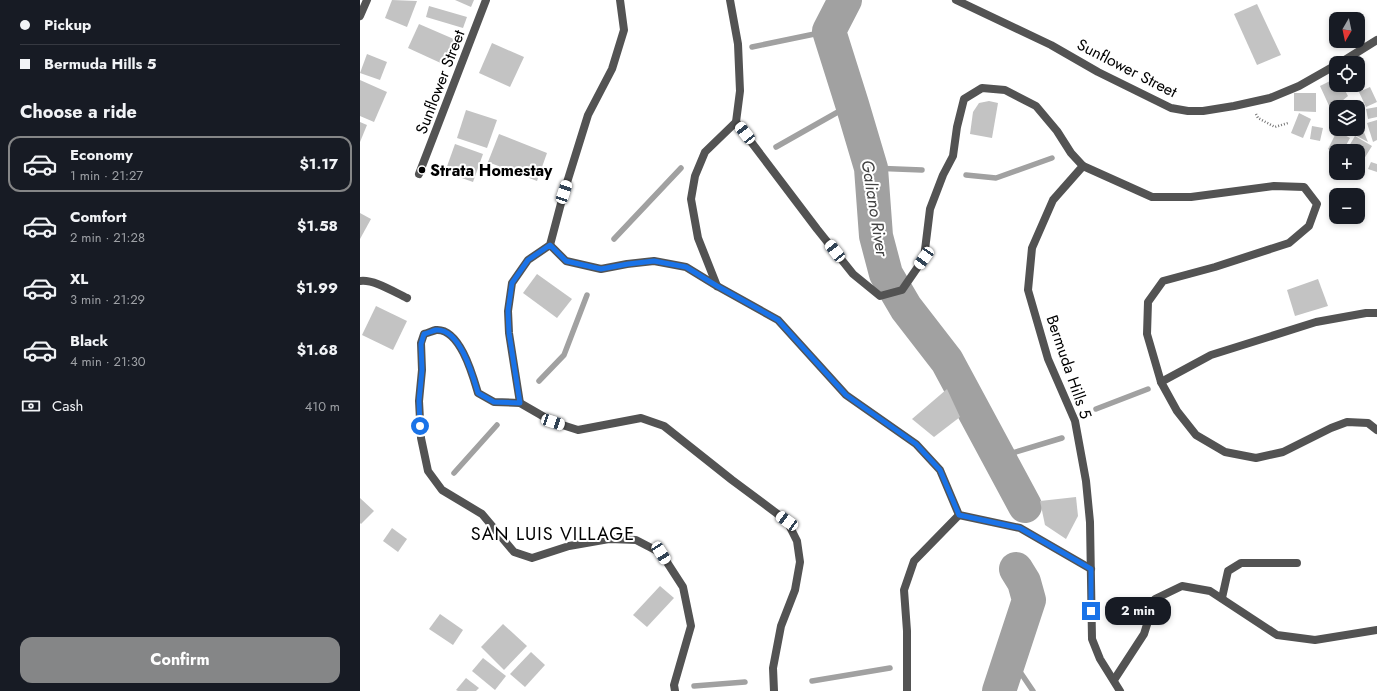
<!DOCTYPE html>
<html lang="en">
<head>
<meta charset="utf-8">
<style>
	body { margin:0; font-family:Jost,sans-serif; background:#242831; color:#f1f3f6; height:100vh; display:flex; flex-direction:column; font-size:15px; white-space:nowrap }
	* { box-sizing:border-box; margin:0 }
	p { font-size:13px; color:#9ea1a6 }
	.icon { flex:none; width:22px; height:22px; fill:none; stroke:currentColor; stroke-width:2; stroke-linecap:round; stroke-linejoin:round }
	.map { position:relative; flex:1; overflow:hidden }
	.panel { display:flex; flex-direction:column; background:#171b24; width:360px }
	.panel>* { flex:none }
	.hud { display:grid; align-content:center; height:88px; padding:0 20px; background:#171b24 }
	.needle { width:26px; rotate:189deg }
	.tools { position:absolute; left:969px; top:12px; display:grid; gap:8px }
	.tools a { display:grid; place-items:center; width:36px; height:36px; border-radius:8px; background:#171b24; box-shadow:0 2px 6px #0003; font-size:20px }
	.end { position:absolute; width:18px; height:18px; margin:-9px; border:5px solid #1a73e8; background:#fff; box-shadow:0 0 0 2px #fff }
	.from { border-radius:50% }
	.bubble { position:absolute; height:28px; border-radius:12px; background:#171b24; box-shadow:0 2px 6px #0003; font-size:13px; font-weight:700; line-height:28px; text-align:center }
	.car { position:absolute; width:12px; height:24px; margin:-12px -6px; border-radius:5px; box-shadow:0 0 3px 1px #0007; background:linear-gradient(#fff 24%,#345 0 40%,#fff 0 76%,#345 0 86%,#fff 0) }
	.hud b { display:flex; align-items:center; gap:14px; height:38px; font-size:15px }
	.hud b+b { border-top:1px solid #363941 }
	.hud i { width:10px; height:10px; background:#f1f3f6 }
	ul { padding:0; list-style:none }
	li { display:flex; align-items:center; gap:12px; height:56px; margin:0 8px 6px; padding:0 12px; border:2px solid transparent; border-radius:12px }
	li div { flex:1 }
	li b { display:block; font-size:15px }
	li em { font-style:normal; font-weight:700 }
	li.selected { border-color:#858687 }
	li>.icon { width:36px; height:36px; stroke-width:1.5 }
	h2 { padding:0 20px; font-size:18px; line-height:48px }
	.pay { display:flex; align-items:center; gap:10px; height:44px; padding:0 20px; font-size:15px }
	.pay p { margin-inline-start:auto }
	.action { display:flex; gap:8px; margin-top:auto; padding:8px 20px }
	.action a { flex:1; height:46px; border-radius:12px; background:#858687; color:#fff; font-size:16px; font-weight:700; line-height:46px; text-align:center }
	main { display:flex; flex:1; min-height:0 }
	.map>svg:first-child { display:block }
	.lines { fill:none; stroke-linecap:round; stroke-linejoin:round }
	.stream { stroke:#a1a1a1; stroke-width:5.5 }
	.river { stroke:#a1a1a1; stroke-width:34 }
	.building { fill:#c3c3c3 }
	.path { stroke:#757575; stroke-width:2.5; stroke-dasharray:1 2; stroke-linecap:butt }
	.lane { stroke:#535353; stroke-width:8 }
	.street { stroke:#535353; stroke-width:8 }
	.route { stroke:#1a73e8; stroke-width:5 }
	.poi-dot { fill:#000; stroke:#fff; stroke-width:1.5 }
	.labels { text-anchor:middle; dominant-baseline:central; stroke-width:4; stroke-linejoin:round; paint-order:stroke }
	.street-label { font-size:16px; fill:#000; stroke:#fff }
	.poi-label { font-size:16px; font-weight:bold; fill:#000; stroke:#fff; text-anchor:start }
	.water-label { font-size:17px; font-style:italic; fill:#424242; stroke:#fff }
	.quarter-label { font-size:18px; letter-spacing:1px; fill:#000; stroke:#fff }
</style>
</head>
<body>
<main>
<section class="panel">
<div class="hud">
<b><i class="from"></i>Pickup</b>
<b><i></i>Bermuda Hills 5</b>
</div>
<h2>Choose a ride</h2>
<ul>
<li class="selected"><svg class="icon" aria-label="car" viewBox="0 0 24 24"><path d="M5 17H2v-5l4-1 3-4h7l3 4 3 1v5h-3M9 17h6M6 11h13"/><circle cx="7" cy="17" r="2"/><circle cx="17" cy="17" r="2"/></svg><div><b>Economy</b><p>1 min · 21:27</p></div><em>$1.17</em></li>
<li><svg class="icon" aria-label="car" viewBox="0 0 24 24"><path d="M5 17H2v-5l4-1 3-4h7l3 4 3 1v5h-3M9 17h6M6 11h13"/><circle cx="7" cy="17" r="2"/><circle cx="17" cy="17" r="2"/></svg><div><b>Comfort</b><p>2 min · 21:28</p></div><em>$1.58</em></li>
<li><svg class="icon" aria-label="car" viewBox="0 0 24 24"><path d="M5 17H2v-5l4-1 3-4h7l3 4 3 1v5h-3M9 17h6M6 11h13"/><circle cx="7" cy="17" r="2"/><circle cx="17" cy="17" r="2"/></svg><div><b>XL</b><p>3 min · 21:29</p></div><em>$1.99</em></li>
<li><svg class="icon" aria-label="car" viewBox="0 0 24 24"><path d="M5 17H2v-5l4-1 3-4h7l3 4 3 1v5h-3M9 17h6M6 11h13"/><circle cx="7" cy="17" r="2"/><circle cx="17" cy="17" r="2"/></svg><div><b>Black</b><p>4 min · 21:30</p></div><em>$1.68</em></li>
</ul>
<div class="pay"><svg class="icon" aria-label="cash" viewBox="0 0 24 24"><path d="M3 7h18v10H3z"/><circle cx="12" cy="12" r="2"/></svg>Cash<p>410 m</p></div>
<div class="action"><a>Confirm</a></div>
</section>
<div class="map">
<svg width="1017" height="691" viewBox="0 0 1017 691">
	<rect width="100%" height="100%" fill="#fff"/>
	<g class="lines">
		<g class="stream">
			<path d="M392 47 469 31"/>
			<path d="M416 147 492 104"/>
			<path d="M511 168 562 170"/>
			<path d="M606 175 636 178 692 158"/>
			<path d="M254 239 321 168"/>
			<path d="M179 381 204 355 227 295"/>
			<path d="M736 409 788 389"/>
			<path d="M639 457 702 438"/>
			<path d="M94 473 137 425"/>
			<path d="M650 657 673 691"/>
			<path d="M452 681 530 668"/>
			<path d="M334 686 385 682"/>
		</g>
		<g class="river">
			<path d="M485 0 469 31 492 104 511 168 516 236 526 274 546 308 587 361 665 506"/>
			<path d="M639 691 669 600 664 582 656 569"/>
		</g>
	</g>
	<g class="building">
		<path d="M32 0 57 1 47 27 25 18Z"/>
		<path d="M95 0H114L111 7Z"/>
		<path d="M897 4 921 55 897 65 874 14Z"/>
		<path d="M69 6 107 17 103 28 66 17Z"/>
		<path d="M59 24 96 40 85 65 48 48Z"/>
		<path d="M132 43 164 57 150 87 119 73Z"/>
		<path d="M7 54 27 62 20 80 0 73Z"/>
		<path d="M976 78V85H982L988 96 971 110 960 86Z"/>
		<path d="M0 80 27 92 14 122 0 116Z"/>
		<path d="M1010 87 1017 102 1006 107 999 92Z"/>
		<path d="M934 93H956V112L934 111Z"/>
		<path d="M629 101 638 103 632 138 610 134 613 112 619 103Z"/>
		<path d="M997 101 998 107H986V104Z"/>
		<path d="M1017 107V117L1008 119 1006 109Z"/>
		<path d="M106 110 137 120 127 148 97 138Z"/>
		<path d="M939 113 951 119 943 138 931 133Z"/>
		<path d="M1017 120V140L1013 142 1007 123Z"/>
		<path d="M0 122 7 125 0 142Z"/>
		<path d="M952 126 963 128 960 141 950 139Z"/>
		<path d="M999 127 1003 130 1008 142 993 134Z"/>
		<path d="M977 131 990 138 983 151H976V153L968 149Z"/>
		<path d="M139 134 187 153 177 181 128 162Z"/>
		<path d="M995 136 1012 146 999 167H998V151H986Z"/>
		<path d="M95 144 123 154 113 182 85 172Z"/>
		<path d="M1011 162 1017 164V172L1008 169Z"/>
		<path d="M0 213 11 219 0 239Z"/>
		<path d="M177 274 212 299 197 318 163 293Z"/>
		<path d="M958 279 968 306 935 316 927 290Z"/>
		<path d="M16 306 47 321 33 350 2 335Z"/>
		<path d="M587 389 600 417 574 437 552 419Z"/>
		<path d="M716 497 718 516 706 539 685 525 680 501Z"/>
		<path d="M0 498 14 511 1 524 0 523Z"/>
		<path d="M32 528 47 539 38 552 23 541Z"/>
		<path d="M300 586 314 598 287 627 273 615Z"/>
		<path d="M80 614 103 630 93 645 69 629Z"/>
		<path d="M143 624 167 646 144 670 121 647Z"/>
		<path d="M171 652 185 665 165 687 150 674Z"/>
		<path d="M123 658 146 676 135 690 112 671Z"/>
		<path d="M106 678 119 688 116 691H98L96 690Z"/>
	</g>
	<g class="lines">
		<path class="path" d="M896 114 898 118 915 127 928 123"/>
		<path class="lane" d="M862 598 868 571 881 563H937"/>
		<g class="street">
			<path d="M260 0 264 30 252 69 228 115 204 192 190 245 168 260 152 283 148 311 149 333 160 403 193 422 218 430 281 418 304 426 372 480 427 521 437 541 440 562 435 590 421 626 413 668 414 691"/>
			<path d="M596 0 691 45 738 72 811 108 828 111H843L874 106 910 98 939 86 976 65"/>
			<path d="M0 16 7 0"/>
			<path d="M980 63 1017 40"/>
			<path d="M376 122 457 229 493 274 520 296 542 290 564 258 570 209 583 175 593 156 597 127 604 99 622 88 645 90 676 106 697 131 711 153 723 166 693 200 672 248 668 290 688 359 715 421 726 481 730 522 732 639 740 659 760 691"/>
			<path d="M723 166 792 197H831L914 186 944 187 957 204 949 226 929 243 855 267 803 281 788 302 787 334 801 382"/>
			<path d="M59 174 126 0"/>
			<path d="M190 245 206 261 241 269 267 264 294 261 326 267 357 286 418 320 486 395 556 444 580 470 599 515 660 528 731 569"/>
			<path d="M0 281C14 279 34 292 47 298"/>
			<path d="M357 286 338 238 331 199 335 176 345 152 376 122 380 91 378 44 370 0"/>
			<path d="M1017 313H1006L956 322 851 355 801 382 817 411 836 435 865 452 896 458 923 452 971 428 987 422 1008 423 1017 430"/>
			<path d="M160 403 134 402 118 393C113 376 100 328 76 330 72 331 68 333 64 334L61 343 62 370 59 401 61 438 68 471 82 490 122 514 154 552 172 558 209 546 249 539 276 540 301 553 323 587 331 626 314 685 315 691"/>
			<path d="M754 680 784 634 795 599 822 586 850 591 917 635 955 640 1017 630"/>
			<path d="M547 691V631L544 590 554 561 599 515"/>
		</g>
	</g>
	<g class="lines">
		<path class="route" d="M60 426 59 401 62 370 61 344 64 334C68 333 72 331 76 330 100 328 113 376 118 393L134 402 160 403 149 333 148 311 152 283 168 260 190 245 206 261 241 269 268 264 294 261 326 267 357 286 418 320 486 395 556 444 580 470 599 515 660 528 731 569V611"/>
	</g>
	<circle class="poi-dot" cx="62" cy="170" r="4"/>
	<g class="labels">
		<g class="street-label">
			<text transform="translate(767 68) rotate(27)">Sunflower Street</text>
			<text transform="translate(80 82) rotate(-69)">Sunflower Street</text>
			<text transform="translate(709 367) rotate(71)">Bermuda Hills 5</text>
		</g>
		<g class="poi-label">
			<text x="70" y="170">Strata Homestay</text>
		</g>
		<g class="water-label">
			<text transform="translate(515 208) rotate(81)">Galiano River</text>
		</g>
		<g class="quarter-label">
			<text x="193" y="534">SAN LUIS VILLAGE</text>
		</g>
	</g>
</svg>
<div class="tools">
<a><svg class="needle" viewBox="-14 -14 28 28"><path d="M0-13l5 13h-10z" fill="#e53935"/><path d="M0 13l5-13h-10z" fill="#9ea1a6"/></svg></a>
<a><svg class="icon" aria-label="locate" viewBox="0 0 24 24"><circle cx="12" cy="12" r="6"/><path d="M12 2v4M12 18v4M2 12h4M18 12h4"/></svg></a>
<a><svg class="icon" aria-label="layers" viewBox="0 0 24 24"><path d="M12 4l9 5-9 5-9-5zM3 14l9 5 9-5"/></svg></a>
<a>+</a>
<a>−</a>
</div>
<i class="end from" style="left:60px;top:426px"></i>
<i class="end" style="left:731px;top:611px"></i>
<div class="bubble" style="left:745px;top:597px;width:66px">2 min</div>
<i class="car" style="left:385px;top:133px;rotate:322deg"></i>
<i class="car" style="left:204px;top:192px;rotate:18deg"></i>
<i class="car" style="left:475px;top:251px;rotate:322deg"></i>
<i class="car" style="left:564px;top:258px;rotate:215deg"></i>
<i class="car" style="left:193px;top:422px;rotate:108deg"></i>
<i class="car" style="left:427px;top:521px;rotate:306deg"></i>
<i class="car" style="left:301px;top:553px;rotate:147deg"></i>
</div>
</main>
</body>
</html>
